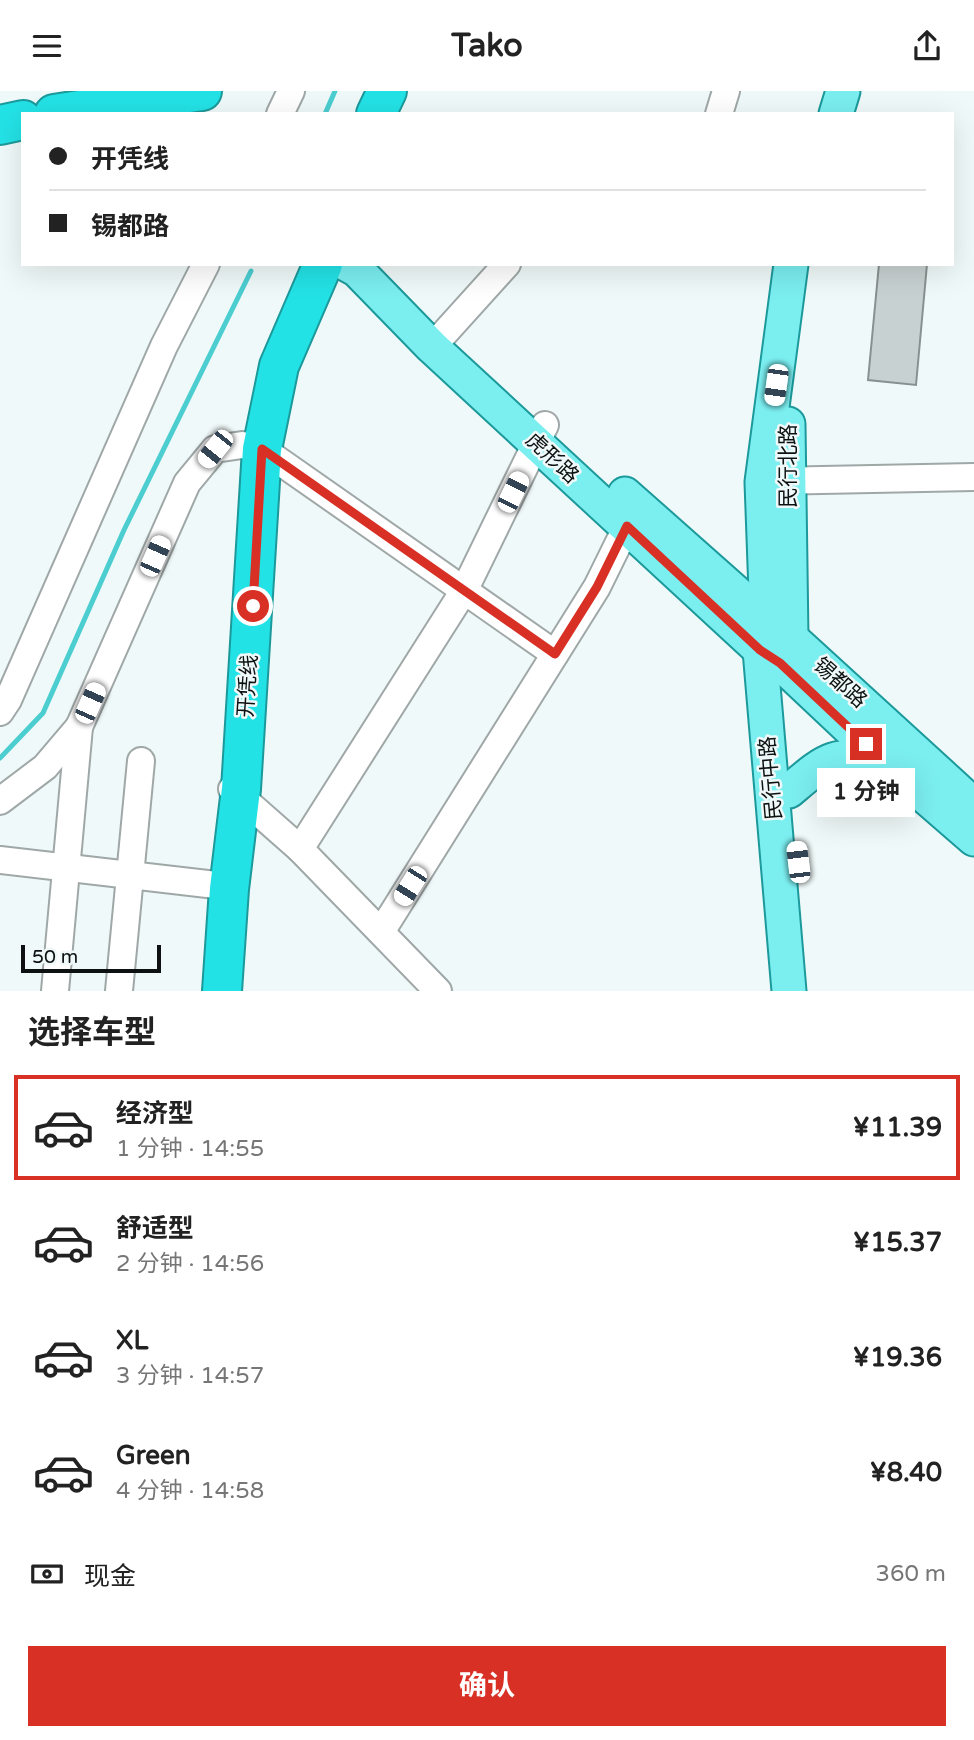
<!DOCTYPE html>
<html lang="zh">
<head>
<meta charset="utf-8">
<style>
	body { margin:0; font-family:"Varela Round","Noto Sans SC",sans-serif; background:#f6f6f6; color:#222; height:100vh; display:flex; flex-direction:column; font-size:26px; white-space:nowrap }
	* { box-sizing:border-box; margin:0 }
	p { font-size:23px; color:#767676 }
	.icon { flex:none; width:38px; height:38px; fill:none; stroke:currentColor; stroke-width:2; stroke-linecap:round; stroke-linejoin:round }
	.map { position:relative; height:900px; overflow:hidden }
	.details { display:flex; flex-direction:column; background:#fff; flex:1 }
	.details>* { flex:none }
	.hud { position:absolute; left:21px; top:21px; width:933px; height:154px; border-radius:0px; box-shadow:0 7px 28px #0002; display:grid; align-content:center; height:154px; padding:0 28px; background:#fff }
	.scale { position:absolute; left:21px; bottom:18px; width:140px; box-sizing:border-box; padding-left:7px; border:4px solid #0e1111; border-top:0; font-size:19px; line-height:24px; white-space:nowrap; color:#0e1111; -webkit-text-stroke:5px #f0f9f9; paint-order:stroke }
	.end { position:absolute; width:32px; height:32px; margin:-16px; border:9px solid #d93025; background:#fff; box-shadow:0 0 0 4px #fff }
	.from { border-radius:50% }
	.bubble { position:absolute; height:49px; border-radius:0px; background:#fff; box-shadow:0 7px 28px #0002; font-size:23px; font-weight:700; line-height:49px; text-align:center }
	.car { position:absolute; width:21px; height:42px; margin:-21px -10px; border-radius:9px; box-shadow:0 0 5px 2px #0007; background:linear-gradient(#fff 24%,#345 0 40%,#fff 0 76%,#345 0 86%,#fff 0) }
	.hud b { display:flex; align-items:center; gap:24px; height:66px; font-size:26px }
	.hud b+b { border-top:2px solid #e0e0e0 }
	.hud i { width:18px; height:18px; background:#222 }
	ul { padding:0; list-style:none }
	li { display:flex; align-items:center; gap:21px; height:105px; margin:0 14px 10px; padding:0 14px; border:4px solid transparent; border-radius:0px }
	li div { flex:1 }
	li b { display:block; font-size:26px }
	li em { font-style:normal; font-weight:700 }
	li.on { border-color:#d93025 }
	li>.icon { width:63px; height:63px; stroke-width:1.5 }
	h2 { padding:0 28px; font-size:32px; line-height:84px }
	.pay { display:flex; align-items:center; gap:18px; height:77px; padding:0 28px; font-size:26px }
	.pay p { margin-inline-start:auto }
	.button { display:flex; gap:14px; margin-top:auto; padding:14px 28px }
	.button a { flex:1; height:80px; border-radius:0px; background:#d93025; color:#fff; font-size:28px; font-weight:700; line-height:80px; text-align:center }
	header { display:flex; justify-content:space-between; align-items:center; height:91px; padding:0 28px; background:#fff; font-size:32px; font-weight:700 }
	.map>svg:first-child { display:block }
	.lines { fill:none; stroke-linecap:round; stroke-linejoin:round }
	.stream { stroke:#4cced1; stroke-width:5 }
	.building { fill:#c8d1d1; stroke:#889090; stroke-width:2 }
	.minor-casing { stroke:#9fa7a7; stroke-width:30 }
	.major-casing { stroke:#1c999b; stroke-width:37 }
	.highway-casing { stroke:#1c999b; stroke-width:42 }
	.minor { stroke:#fff; stroke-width:26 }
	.major { stroke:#7beef0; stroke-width:33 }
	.highway { stroke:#23e2e6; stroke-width:38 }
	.route { stroke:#d93025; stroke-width:9 }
	.labels { text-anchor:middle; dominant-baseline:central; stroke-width:5; stroke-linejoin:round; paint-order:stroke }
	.street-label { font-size:21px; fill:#0e1111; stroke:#f0f9f9 }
</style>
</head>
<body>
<header><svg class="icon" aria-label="menu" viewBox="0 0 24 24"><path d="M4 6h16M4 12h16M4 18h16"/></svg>Tako<svg class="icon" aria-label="share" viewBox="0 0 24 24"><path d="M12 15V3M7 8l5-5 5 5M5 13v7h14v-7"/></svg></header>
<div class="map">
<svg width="974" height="900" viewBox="0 0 974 900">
	<rect width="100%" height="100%" fill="#f0f9f9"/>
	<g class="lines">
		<g class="stream">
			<path d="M325 23 335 0"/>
			<path d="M0 667 43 622 124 439 251 180"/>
		</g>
	</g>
	<path class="building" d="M879 173H927L916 294 868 289Z"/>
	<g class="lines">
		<g class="minor-casing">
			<g id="minor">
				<path d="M280 23 291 0"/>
				<path d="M719 23 726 0"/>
				<path d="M432 256 507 173"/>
				<path d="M771 390 974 386"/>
				<path d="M0 621 8 609 164 255 206 173"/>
				<path d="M232 698 300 758 438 900"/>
				<path d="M0 710 45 676 79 636 187 392 215 358 242 354 262 358 555 563"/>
				<path d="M300 758 465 498 545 334"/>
				<path d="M0 769 216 794"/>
				<path d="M381 841 597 496 627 435 632 419"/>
				<path d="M55 900 79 636"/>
				<path d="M119 900 141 670"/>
			</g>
		</g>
		<g class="major-casing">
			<g id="major">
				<path d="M836 23 843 0"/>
				<path d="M346 173 357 179 432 256 760 559 780 572 883 669 974 748"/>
				<path d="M625 403 767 529 791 547 974 714"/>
				<path d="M785 561 791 547 788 333"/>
				<path d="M789 700C827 668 832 661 883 669"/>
				<path d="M789 900 760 559 767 529 762 391 791 173"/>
			</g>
		</g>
		<g class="highway-casing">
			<g id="highway">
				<path d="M54 23 202 0"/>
				<path d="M376 23 387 0"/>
				<path d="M0 34 23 29"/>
				<path d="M222 900 229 798 241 698 262 358 279 275 323 173"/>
			</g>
		</g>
		<use href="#minor" class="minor"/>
		<use href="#major" class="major"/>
		<use href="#highway" class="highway"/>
	</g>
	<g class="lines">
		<path class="route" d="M253 515 262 358 555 563 597 496 627 435 760 559 780 572 866 653"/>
	</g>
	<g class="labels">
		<g class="street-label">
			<text transform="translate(552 367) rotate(43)">虎形路</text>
			<text transform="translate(788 375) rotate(-90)">民行北路</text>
			<text transform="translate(840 592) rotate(42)">锡都路</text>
			<text transform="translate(248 595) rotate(-86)">开凭线</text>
			<text transform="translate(771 687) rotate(-95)">民行中路</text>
		</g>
	</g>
</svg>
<div class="scale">50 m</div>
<i class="end from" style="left:253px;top:515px"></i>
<i class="end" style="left:866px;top:653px"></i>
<div class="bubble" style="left:817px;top:677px;width:98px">1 分钟</div>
<i class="car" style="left:776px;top:294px;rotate:188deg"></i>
<i class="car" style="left:215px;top:358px;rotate:219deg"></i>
<i class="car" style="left:513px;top:401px;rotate:26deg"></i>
<i class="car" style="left:155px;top:465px;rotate:24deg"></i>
<i class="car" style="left:90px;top:612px;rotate:24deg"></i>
<i class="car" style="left:798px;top:771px;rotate:353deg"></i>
<i class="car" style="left:410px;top:795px;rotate:212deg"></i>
<div class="hud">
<b><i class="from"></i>开凭线</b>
<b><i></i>锡都路</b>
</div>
</div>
<section class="details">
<h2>选择车型</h2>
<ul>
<li class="on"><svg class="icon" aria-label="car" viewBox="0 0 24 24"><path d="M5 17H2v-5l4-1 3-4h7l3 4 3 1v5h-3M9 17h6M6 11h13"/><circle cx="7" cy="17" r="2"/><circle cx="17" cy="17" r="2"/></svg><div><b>经济型</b><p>1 分钟 · 14:55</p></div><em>¥11.39</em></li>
<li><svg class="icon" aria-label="car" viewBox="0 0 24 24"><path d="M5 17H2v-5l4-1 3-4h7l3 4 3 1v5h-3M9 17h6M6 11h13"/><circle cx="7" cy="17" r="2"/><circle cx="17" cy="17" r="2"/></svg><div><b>舒适型</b><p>2 分钟 · 14:56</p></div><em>¥15.37</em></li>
<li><svg class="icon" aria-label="car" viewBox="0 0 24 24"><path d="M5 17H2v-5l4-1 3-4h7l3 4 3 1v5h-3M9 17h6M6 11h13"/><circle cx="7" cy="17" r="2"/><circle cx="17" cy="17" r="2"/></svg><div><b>XL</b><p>3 分钟 · 14:57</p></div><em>¥19.36</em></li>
<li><svg class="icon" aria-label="car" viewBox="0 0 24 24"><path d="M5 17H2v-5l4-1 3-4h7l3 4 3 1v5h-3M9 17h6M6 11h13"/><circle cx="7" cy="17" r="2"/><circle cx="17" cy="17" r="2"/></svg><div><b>Green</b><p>4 分钟 · 14:58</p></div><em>¥8.40</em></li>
</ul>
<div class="pay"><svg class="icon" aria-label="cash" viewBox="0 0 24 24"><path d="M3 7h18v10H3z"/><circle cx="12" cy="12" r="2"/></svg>现金<p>360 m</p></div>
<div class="button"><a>确认</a></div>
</section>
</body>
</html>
